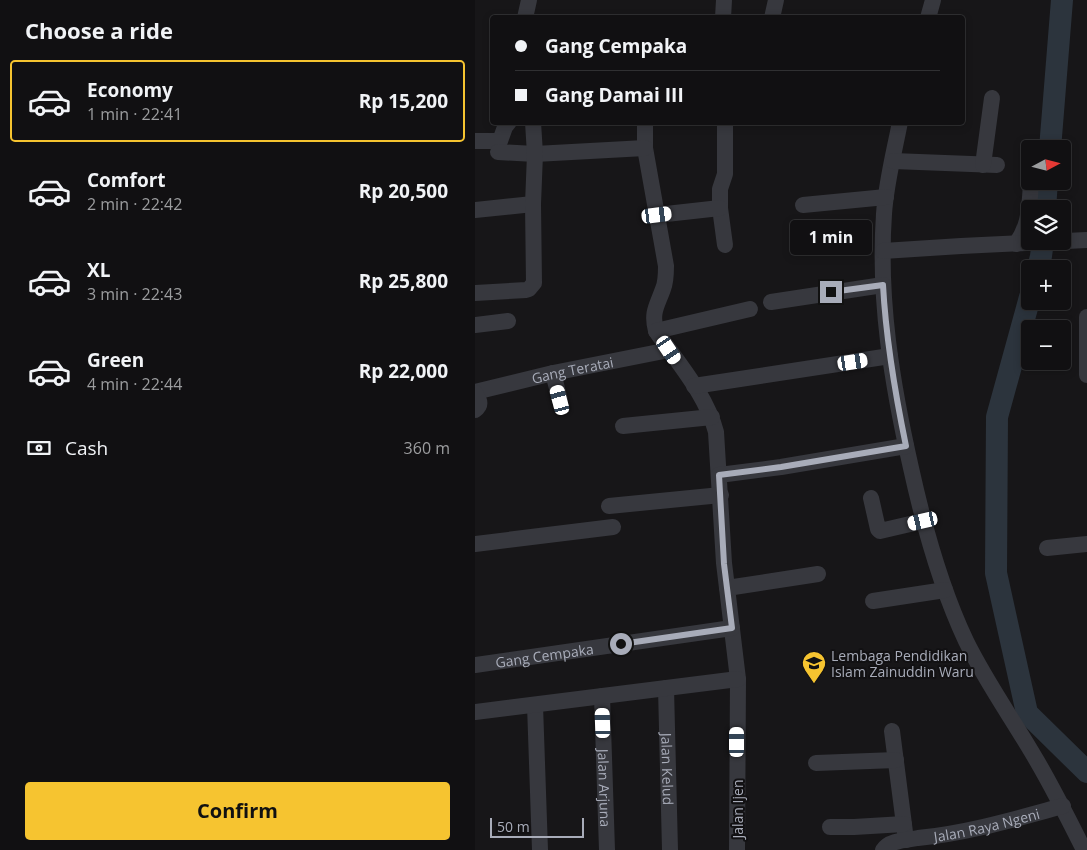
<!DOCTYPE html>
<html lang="en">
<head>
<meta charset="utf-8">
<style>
	body { margin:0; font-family:"Open Sans",sans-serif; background:#1a191b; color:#f1f3f6; height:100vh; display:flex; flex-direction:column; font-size:19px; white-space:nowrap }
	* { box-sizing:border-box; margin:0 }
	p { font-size:16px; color:#9c9d9f }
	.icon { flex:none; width:28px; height:28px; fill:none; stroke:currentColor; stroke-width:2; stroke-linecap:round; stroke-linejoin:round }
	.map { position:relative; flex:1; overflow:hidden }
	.sheet { display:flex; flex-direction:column; background:#111012; width:475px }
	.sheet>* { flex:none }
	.top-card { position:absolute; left:15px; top:15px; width:475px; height:110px; border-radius:5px; box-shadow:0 2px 8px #0003,0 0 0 1px #303032; display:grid; align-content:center; height:110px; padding:0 25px; background:#111012 }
	.needle { width:32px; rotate:83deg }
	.tools { position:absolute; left:546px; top:140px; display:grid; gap:10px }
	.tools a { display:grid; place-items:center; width:50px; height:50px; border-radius:5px; background:#111012; box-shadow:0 2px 8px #0003,0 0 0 1px #303032; font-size:25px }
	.scale { position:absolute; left:15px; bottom:12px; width:94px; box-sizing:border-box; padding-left:5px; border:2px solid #a8acb9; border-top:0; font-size:14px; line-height:18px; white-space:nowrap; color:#a8acb9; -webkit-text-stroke:4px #121113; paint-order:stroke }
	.end { position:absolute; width:22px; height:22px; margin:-11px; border:6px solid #a8acb9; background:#111; box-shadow:0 0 0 2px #111 }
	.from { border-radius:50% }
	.bubble { position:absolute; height:35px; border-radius:5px; background:#111012; box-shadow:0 2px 8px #0003,0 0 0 1px #303032; font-size:16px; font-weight:700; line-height:35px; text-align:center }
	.car { position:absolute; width:15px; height:30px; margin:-15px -8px; border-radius:6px; box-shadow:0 0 4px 1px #0007; background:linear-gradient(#fff 24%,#345 0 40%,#fff 0 76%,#345 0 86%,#fff 0) }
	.top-card b { display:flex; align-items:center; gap:18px; height:48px; font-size:19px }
	.top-card b+b { border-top:1px solid #303032 }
	.top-card i { width:12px; height:12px; background:#f1f3f6 }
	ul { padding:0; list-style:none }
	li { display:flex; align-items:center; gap:15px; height:82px; margin:0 10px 8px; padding:0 15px; border:2px solid transparent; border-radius:5px }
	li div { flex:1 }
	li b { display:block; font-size:19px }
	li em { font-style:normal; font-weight:700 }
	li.on { border-color:#f6c430 }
	li>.icon { width:45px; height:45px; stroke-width:1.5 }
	h2 { padding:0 25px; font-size:22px; line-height:60px }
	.pay { display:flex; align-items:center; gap:12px; height:55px; padding:0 25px; font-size:19px }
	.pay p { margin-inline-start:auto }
	.action { display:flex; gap:10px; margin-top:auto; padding:10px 25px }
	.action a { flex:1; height:58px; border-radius:5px; background:#f6c430; color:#111; font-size:20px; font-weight:700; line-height:58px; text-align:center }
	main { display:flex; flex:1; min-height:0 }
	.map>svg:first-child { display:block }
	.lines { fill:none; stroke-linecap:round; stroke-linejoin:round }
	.river { stroke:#2c343d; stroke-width:22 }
	.minor { stroke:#37383e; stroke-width:16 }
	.route { stroke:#a8acb9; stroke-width:6 }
	.labels { text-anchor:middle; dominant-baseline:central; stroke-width:4; stroke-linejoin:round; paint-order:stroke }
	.street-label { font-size:14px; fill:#a8acb9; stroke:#121113 }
	.poi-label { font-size:14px; fill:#a8acb9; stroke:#121113; text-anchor:start }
</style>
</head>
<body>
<main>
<section class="sheet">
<h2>Choose a ride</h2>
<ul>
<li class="on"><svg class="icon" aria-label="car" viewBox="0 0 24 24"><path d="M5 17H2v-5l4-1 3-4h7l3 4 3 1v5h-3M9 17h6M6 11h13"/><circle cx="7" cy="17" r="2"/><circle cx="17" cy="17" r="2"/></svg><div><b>Economy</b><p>1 min · 22:41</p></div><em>Rp 15,200</em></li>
<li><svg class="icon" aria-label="car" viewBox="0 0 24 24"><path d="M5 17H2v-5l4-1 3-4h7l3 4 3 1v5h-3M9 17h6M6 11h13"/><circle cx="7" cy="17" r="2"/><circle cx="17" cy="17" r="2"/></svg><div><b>Comfort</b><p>2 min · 22:42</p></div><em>Rp 20,500</em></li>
<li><svg class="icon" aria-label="car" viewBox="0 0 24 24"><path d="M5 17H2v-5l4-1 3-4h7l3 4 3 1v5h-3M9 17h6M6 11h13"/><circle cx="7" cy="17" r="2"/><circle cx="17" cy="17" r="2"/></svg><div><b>XL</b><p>3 min · 22:43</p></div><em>Rp 25,800</em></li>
<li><svg class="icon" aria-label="car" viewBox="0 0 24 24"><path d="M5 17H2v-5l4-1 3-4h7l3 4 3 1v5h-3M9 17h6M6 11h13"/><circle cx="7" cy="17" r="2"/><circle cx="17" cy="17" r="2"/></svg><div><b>Green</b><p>4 min · 22:44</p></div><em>Rp 22,000</em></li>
</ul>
<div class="pay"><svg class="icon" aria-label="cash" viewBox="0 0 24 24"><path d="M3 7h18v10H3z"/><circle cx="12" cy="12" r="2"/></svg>Cash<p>360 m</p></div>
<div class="action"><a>Confirm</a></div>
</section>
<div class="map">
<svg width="612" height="850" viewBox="0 0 612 850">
	<rect width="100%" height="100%" fill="#171618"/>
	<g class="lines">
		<g class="river">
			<path d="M575 149 587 0"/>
			<path d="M570 209 572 181"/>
			<path d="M563 269 566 256 568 241"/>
			<path d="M555 297 522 417 521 573 552 713 612 772"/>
		</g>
		<g class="minor">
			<path d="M50 18 54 0"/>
			<path d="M248 18 249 0"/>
			<path d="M297 18 301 0"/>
			<path d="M453 18 458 0"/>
			<path d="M170 122V148L191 266C191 274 191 282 188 289 182 306 176 312 181 331 202 362 231 394 241 432L249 563 263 679 262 850"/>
			<path d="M250 122V174L245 189V208L250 245"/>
			<path d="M425 122C419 153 411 183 409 214 403 300 417 384 436 468 449 527 465 586 491 641 511 682 539 721 562 761 579 790 594 820 609 850"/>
			<path d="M0 141H25L30 127 34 122"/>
			<path d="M23 152 60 154 170 148"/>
			<path d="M418 161 522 165"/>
			<path d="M508 165 517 98"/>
			<path d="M328 205 411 197"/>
			<path d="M0 210 58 204"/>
			<path d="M182 215 245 208"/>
			<path d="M541 244C555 224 554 208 556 184"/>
			<path d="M408 251 486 246 612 240"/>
			<path d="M0 293 51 290 54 289 59 283 58 204 60 154 58 122"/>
			<path d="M296 302 408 285"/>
			<path d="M612 317V375"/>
			<path d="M0 325 33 321"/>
			<path d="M181 331 275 309"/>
			<path d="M78 373 85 400"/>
			<path d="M219 386 415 356"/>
			<path id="s1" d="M0 392 78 373 194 350"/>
			<path d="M0 393C5 400 7 405 0 410"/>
			<path d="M148 426 237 417"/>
			<path d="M244 475 306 467 431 446"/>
			<path d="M396 498 403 529 405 531 448 521"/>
			<path d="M134 506 246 495"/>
			<path d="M0 544 138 527"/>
			<path d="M572 548 612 544"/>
			<path d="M252 588 343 574"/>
			<path d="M398 601 470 590"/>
			<path id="s2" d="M0 665 257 628"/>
			<path id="s3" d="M191 688 195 850"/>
			<path id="s4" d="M127 696 132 850"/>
			<path d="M60 705 65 850"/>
			<path d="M0 712 263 679"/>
			<path d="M417 731 431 840"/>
			<path d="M341 763 421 760"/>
			<path d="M355 827H379L429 824"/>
			<path id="s5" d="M408 850C414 840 432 840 443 838 493 833 540 819 588 806"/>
		</g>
	</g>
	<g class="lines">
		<path class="route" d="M146 644 257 628 249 564 244 475 306 467 431 446C420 393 411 340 408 285L356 292"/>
	</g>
	<defs>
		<g id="school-pin" transform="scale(1.25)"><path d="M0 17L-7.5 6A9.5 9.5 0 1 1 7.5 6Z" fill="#f6c430" stroke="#121113"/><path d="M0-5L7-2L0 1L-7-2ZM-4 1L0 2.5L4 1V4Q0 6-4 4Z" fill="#111"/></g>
	</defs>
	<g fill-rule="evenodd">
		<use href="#school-pin" x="339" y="663"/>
	</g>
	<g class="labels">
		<g class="street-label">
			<text stroke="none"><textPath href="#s1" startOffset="100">Gang Teratai</textPath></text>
			<text stroke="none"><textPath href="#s2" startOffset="70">Gang Cempaka</textPath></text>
			<text stroke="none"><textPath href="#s3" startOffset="81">Jalan Kelud</textPath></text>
			<text stroke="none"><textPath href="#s4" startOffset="92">Jalan Arjuna</textPath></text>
			<text transform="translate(262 809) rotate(-90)">Jalan Ijen</text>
			<text stroke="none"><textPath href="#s5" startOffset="108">Jalan Raya Ngeni</textPath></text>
		</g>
		<g class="poi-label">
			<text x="356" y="655">Lembaga Pendidikan<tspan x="356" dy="16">Islam Zainuddin Waru</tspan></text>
		</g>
	</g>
</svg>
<div class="tools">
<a><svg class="needle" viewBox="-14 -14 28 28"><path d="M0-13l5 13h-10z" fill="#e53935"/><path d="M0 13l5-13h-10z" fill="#9c9d9f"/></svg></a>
<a><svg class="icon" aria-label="layers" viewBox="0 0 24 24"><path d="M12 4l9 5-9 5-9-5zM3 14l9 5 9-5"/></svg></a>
<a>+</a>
<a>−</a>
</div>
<div class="scale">50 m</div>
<i class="end from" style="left:146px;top:644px"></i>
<i class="end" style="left:356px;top:292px"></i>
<div class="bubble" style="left:315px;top:220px;width:82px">1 min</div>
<i class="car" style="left:182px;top:215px;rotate:83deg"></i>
<i class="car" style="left:194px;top:350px;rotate:146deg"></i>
<i class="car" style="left:378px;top:362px;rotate:81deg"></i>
<i class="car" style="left:85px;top:400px;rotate:345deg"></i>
<i class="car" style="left:448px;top:521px;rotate:257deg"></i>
<i class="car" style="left:128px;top:723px;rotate:358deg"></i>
<i class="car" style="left:262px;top:742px;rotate:0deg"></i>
<div class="top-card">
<b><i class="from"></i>Gang Cempaka</b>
<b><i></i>Gang Damai III</b>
</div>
</div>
</main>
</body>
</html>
